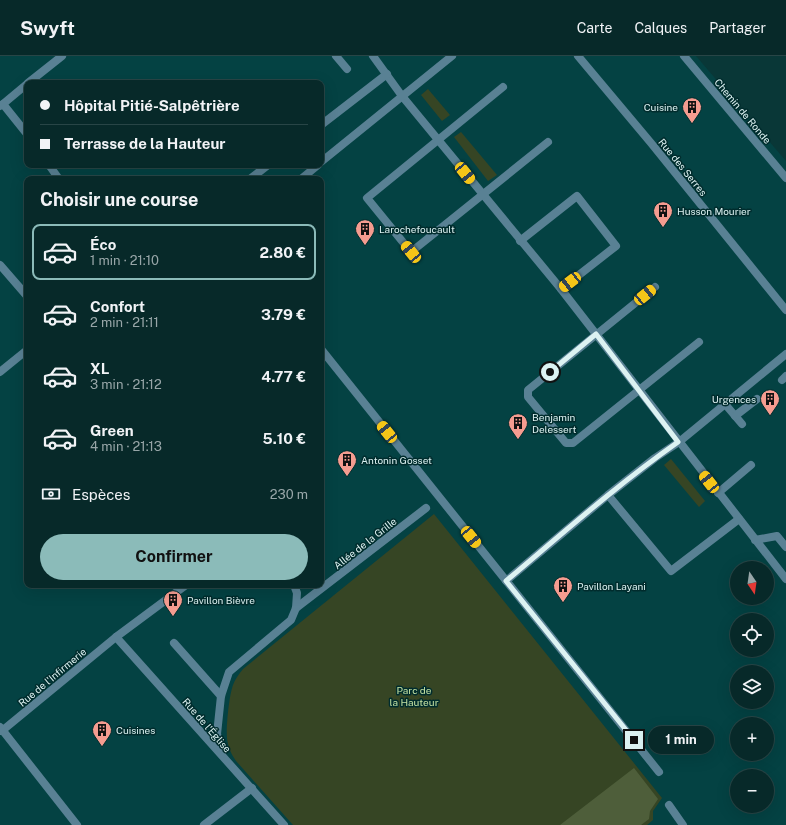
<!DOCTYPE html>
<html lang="fr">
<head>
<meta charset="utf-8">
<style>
	body { margin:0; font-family:"Public Sans",sans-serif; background:#153535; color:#f1f3f6; height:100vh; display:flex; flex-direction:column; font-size:15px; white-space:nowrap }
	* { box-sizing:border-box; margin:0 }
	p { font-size:13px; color:#98a6a8 }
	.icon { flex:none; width:22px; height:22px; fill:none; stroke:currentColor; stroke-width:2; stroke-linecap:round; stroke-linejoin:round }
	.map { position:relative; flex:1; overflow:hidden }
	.details { position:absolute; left:24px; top:120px; width:300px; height:412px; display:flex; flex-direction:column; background:#072929; border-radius:8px; box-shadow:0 4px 16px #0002,0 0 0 1px #284546 }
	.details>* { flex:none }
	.banner { position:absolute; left:24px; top:24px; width:300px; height:88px; border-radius:8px; box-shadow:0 4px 16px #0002,0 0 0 1px #284546; display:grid; align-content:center; height:88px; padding:0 16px; background:#072929 }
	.needle { width:26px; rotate:167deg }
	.fabs { position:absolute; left:730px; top:505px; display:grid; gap:8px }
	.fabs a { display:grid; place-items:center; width:44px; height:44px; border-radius:50%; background:#072929; box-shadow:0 4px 16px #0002,0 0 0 1px #284546; font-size:20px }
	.end { position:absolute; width:18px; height:18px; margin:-9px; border:5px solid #dcf2f2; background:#111; box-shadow:0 0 0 2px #111 }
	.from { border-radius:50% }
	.bubble { position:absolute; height:28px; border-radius:14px; background:#072929; box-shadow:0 4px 16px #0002,0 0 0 1px #284546; font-size:13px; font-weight:700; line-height:28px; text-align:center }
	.car { position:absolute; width:12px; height:24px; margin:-12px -6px; border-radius:5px; box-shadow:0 0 3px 1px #0007; background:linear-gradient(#f5c518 24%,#345 0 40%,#f5c518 0 76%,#345 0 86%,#f5c518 0) }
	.banner b { display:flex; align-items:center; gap:14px; height:38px; font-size:15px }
	.banner b+b { border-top:1px solid #284546 }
	.banner i { width:10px; height:10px; background:#f1f3f6 }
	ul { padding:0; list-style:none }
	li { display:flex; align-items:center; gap:12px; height:56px; margin:0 8px 6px; padding:0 8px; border:2px solid transparent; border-radius:8px }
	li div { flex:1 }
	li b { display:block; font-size:15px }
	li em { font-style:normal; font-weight:700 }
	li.active { border-color:#8bbbb9 }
	li>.icon { width:36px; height:36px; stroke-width:1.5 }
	h2 { padding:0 16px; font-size:18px; line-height:48px }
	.pay { display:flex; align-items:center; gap:10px; height:44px; padding:0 16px; font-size:15px }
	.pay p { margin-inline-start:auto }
	.action { display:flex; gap:8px; margin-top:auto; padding:8px 16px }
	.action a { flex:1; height:46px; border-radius:24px; background:#8bbbb9; color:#111; font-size:16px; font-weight:700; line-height:46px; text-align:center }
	header { display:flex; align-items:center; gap:24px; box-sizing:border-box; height:56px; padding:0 20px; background:#072929; border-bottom:1px solid #284546 }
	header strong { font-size:19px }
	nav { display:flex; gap:22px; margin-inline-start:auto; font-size:14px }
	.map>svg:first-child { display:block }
	.built { fill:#044243; fill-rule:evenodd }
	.green { fill:#364524 }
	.forest { fill:#4e5e3a }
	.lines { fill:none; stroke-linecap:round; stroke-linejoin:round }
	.service { stroke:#598194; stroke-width:8 }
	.route { stroke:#dcf2f2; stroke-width:5 }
	.labels { text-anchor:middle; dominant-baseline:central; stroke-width:3; stroke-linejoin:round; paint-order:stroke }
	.poi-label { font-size:10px; fill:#dcf2f2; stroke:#002c2d; text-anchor:start }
	.street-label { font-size:10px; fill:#dcf2f2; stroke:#002c2d }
	.park-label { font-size:10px; fill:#c3e1a2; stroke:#002c2d }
</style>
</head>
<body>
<header>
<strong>Swyft</strong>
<nav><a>Carte</a><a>Calques</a><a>Partager</a></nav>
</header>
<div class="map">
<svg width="786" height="769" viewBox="0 0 786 769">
	<rect width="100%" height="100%" fill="#093737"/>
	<path class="built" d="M0 0H696L786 105V769H0ZM27 27H321V109H27ZM27 123H321V529H27ZM737 512H767V542H737ZM737 564H767V594H737ZM737 616H767V646H737ZM737 668H767V698H737ZM737 720H767V750H737Z"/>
	<g class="green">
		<path d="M428 33 450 59 442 65 421 39Z"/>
		<path d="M461 76 497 119 488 125 454 81Z"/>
		<path d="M671 403 705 445 699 451 664 409Z"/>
		<path d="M434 458 662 742 653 755V764L647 769H293L236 705C231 698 228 691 227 682 226 671 229 640 233 629 235 623 239 618 243 613Z"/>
	</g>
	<path class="forest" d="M634 712 658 743 650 755 649 763 641 769H560Z"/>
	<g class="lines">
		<g class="service">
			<path d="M336 0 347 13"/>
			<path d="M373 0 402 40 561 233 786 523"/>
			<path d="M578 0 651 87 786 254"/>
			<path d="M684 0 786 122"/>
			<path d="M28 27 62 0"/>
			<path d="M503 31 367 142 411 196 548 86"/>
			<path d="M3 48 27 28"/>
			<path d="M0 50 3 48 27 78"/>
			<path d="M321 69 387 18"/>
			<path d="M321 106 452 0"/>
			<path d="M49 109 59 123"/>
			<path d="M250 123 268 109"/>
			<path d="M301 123 318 109"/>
			<path d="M520 185 577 140 616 190 561 233"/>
			<path d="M0 209 27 240"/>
			<path d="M655 231 528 334V341L566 387H573L699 286"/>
			<path d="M321 293 659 716"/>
			<path d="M0 316 27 294"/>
			<path d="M782 324 786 320"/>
			<path d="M725 348 742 368"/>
			<path d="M735 360 757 343"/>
			<path d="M718 437 751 409"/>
			<path d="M608 439 671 515 739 463"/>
			<path d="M755 484 777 480 786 491"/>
			<path d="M506 525 608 439 655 402 679 386 786 298"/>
			<path d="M296 552 426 452"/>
			<path d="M116 581 284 769"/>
			<path d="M174 587 221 640"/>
			<path d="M0 671 77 769"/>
			<path d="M0 675 3 674 116 581 186 529"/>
			<path d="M222 698 217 678 221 640 229 616 291 564 296 552 297 537 294 529"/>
			<path d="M669 749 683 769"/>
			<path d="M204 769 252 732"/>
		</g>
	</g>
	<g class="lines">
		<path class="route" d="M550 316 596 278 678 386C618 428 563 477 506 525L634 684"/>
	</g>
	<defs>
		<g id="building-pin" transform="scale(1)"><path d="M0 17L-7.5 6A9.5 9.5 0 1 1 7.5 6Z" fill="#f59c90" stroke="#002c2d"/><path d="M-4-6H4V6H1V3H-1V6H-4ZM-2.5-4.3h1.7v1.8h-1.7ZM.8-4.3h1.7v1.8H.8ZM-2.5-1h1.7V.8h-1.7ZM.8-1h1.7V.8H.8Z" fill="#111"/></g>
	</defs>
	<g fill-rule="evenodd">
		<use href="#building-pin" x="692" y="51"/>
		<use href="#building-pin" x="663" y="155"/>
		<use href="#building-pin" x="365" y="173"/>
		<use href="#building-pin" x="770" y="343"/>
		<use href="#building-pin" x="518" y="367"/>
		<use href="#building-pin" x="347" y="404"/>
		<use href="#building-pin" x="563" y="530"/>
		<use href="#building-pin" x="173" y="544"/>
		<use href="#building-pin" x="102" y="674"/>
	</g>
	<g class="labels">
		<g class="poi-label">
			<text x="678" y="51" text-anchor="end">Cuisine</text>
			<text x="677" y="155">Husson Mourier</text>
			<text x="379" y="173">Larochefoucault</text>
			<text x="756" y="343" text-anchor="end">Urgences</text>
			<text x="532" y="361">Benjamin<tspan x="532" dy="12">Delessert</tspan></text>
			<text x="361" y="404">Antonin Gosset</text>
			<text x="577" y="530">Pavillon Layani</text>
			<text x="187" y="544">Pavillon Bièvre</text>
			<text x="116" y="674">Cuisines</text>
		</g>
		<g class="street-label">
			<text transform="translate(743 55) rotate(50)">Chemin de Ronde</text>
			<text transform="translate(683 111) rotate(51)">Rue des Serres</text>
			<text transform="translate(365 487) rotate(-38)">Allée de la Grille</text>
			<text transform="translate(52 621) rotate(-40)">Rue de l'Infirmerie</text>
			<text transform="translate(207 669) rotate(49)">Rue de l'Église</text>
		</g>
		<g class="park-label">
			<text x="414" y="634">Parc de<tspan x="414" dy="12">la Hauteur</tspan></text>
		</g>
	</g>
</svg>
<div class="fabs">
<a><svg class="needle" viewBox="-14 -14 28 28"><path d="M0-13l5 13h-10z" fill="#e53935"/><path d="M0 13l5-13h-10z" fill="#98a6a8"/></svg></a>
<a><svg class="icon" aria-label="locate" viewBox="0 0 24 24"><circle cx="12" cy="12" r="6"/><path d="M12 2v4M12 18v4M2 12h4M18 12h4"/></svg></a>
<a><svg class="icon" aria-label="layers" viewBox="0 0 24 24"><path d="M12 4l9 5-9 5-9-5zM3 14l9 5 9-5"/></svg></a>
<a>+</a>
<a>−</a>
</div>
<i class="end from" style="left:550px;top:316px"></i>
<i class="end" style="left:634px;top:684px"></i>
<div class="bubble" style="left:648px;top:670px;width:66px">1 min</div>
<i class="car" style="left:465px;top:117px;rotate:141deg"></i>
<i class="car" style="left:411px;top:196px;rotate:321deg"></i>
<i class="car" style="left:570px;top:226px;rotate:232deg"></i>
<i class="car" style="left:645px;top:239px;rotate:51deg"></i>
<i class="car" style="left:387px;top:376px;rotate:321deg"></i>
<i class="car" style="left:709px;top:426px;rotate:322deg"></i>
<i class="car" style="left:471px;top:481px;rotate:141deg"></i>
<div class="banner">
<b><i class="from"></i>Hôpital Pitié-Salpêtrière</b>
<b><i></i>Terrasse de la Hauteur</b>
</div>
<section class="details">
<h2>Choisir une course</h2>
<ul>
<li class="active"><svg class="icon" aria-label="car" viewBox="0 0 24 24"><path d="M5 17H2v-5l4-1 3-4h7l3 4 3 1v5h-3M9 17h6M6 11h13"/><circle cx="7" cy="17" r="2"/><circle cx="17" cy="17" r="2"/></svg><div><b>Éco</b><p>1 min · 21:10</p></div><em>2.80 €</em></li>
<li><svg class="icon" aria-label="car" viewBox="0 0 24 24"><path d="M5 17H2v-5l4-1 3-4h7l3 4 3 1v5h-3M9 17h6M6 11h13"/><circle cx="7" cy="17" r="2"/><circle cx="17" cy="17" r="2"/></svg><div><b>Confort</b><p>2 min · 21:11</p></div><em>3.79 €</em></li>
<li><svg class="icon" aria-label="car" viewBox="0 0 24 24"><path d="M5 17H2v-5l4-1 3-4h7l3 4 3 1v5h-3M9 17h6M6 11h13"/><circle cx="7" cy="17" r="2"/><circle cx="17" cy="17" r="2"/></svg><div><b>XL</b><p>3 min · 21:12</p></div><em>4.77 €</em></li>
<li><svg class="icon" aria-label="car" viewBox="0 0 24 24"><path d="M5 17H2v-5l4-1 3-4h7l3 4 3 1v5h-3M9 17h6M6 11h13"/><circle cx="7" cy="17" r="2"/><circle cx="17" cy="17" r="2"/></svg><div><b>Green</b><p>4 min · 21:13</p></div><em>5.10 €</em></li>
</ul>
<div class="pay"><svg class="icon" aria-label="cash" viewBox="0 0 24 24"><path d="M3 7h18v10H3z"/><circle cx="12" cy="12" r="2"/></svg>Espèces<p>230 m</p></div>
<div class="action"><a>Confirmer</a></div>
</section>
</div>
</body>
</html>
